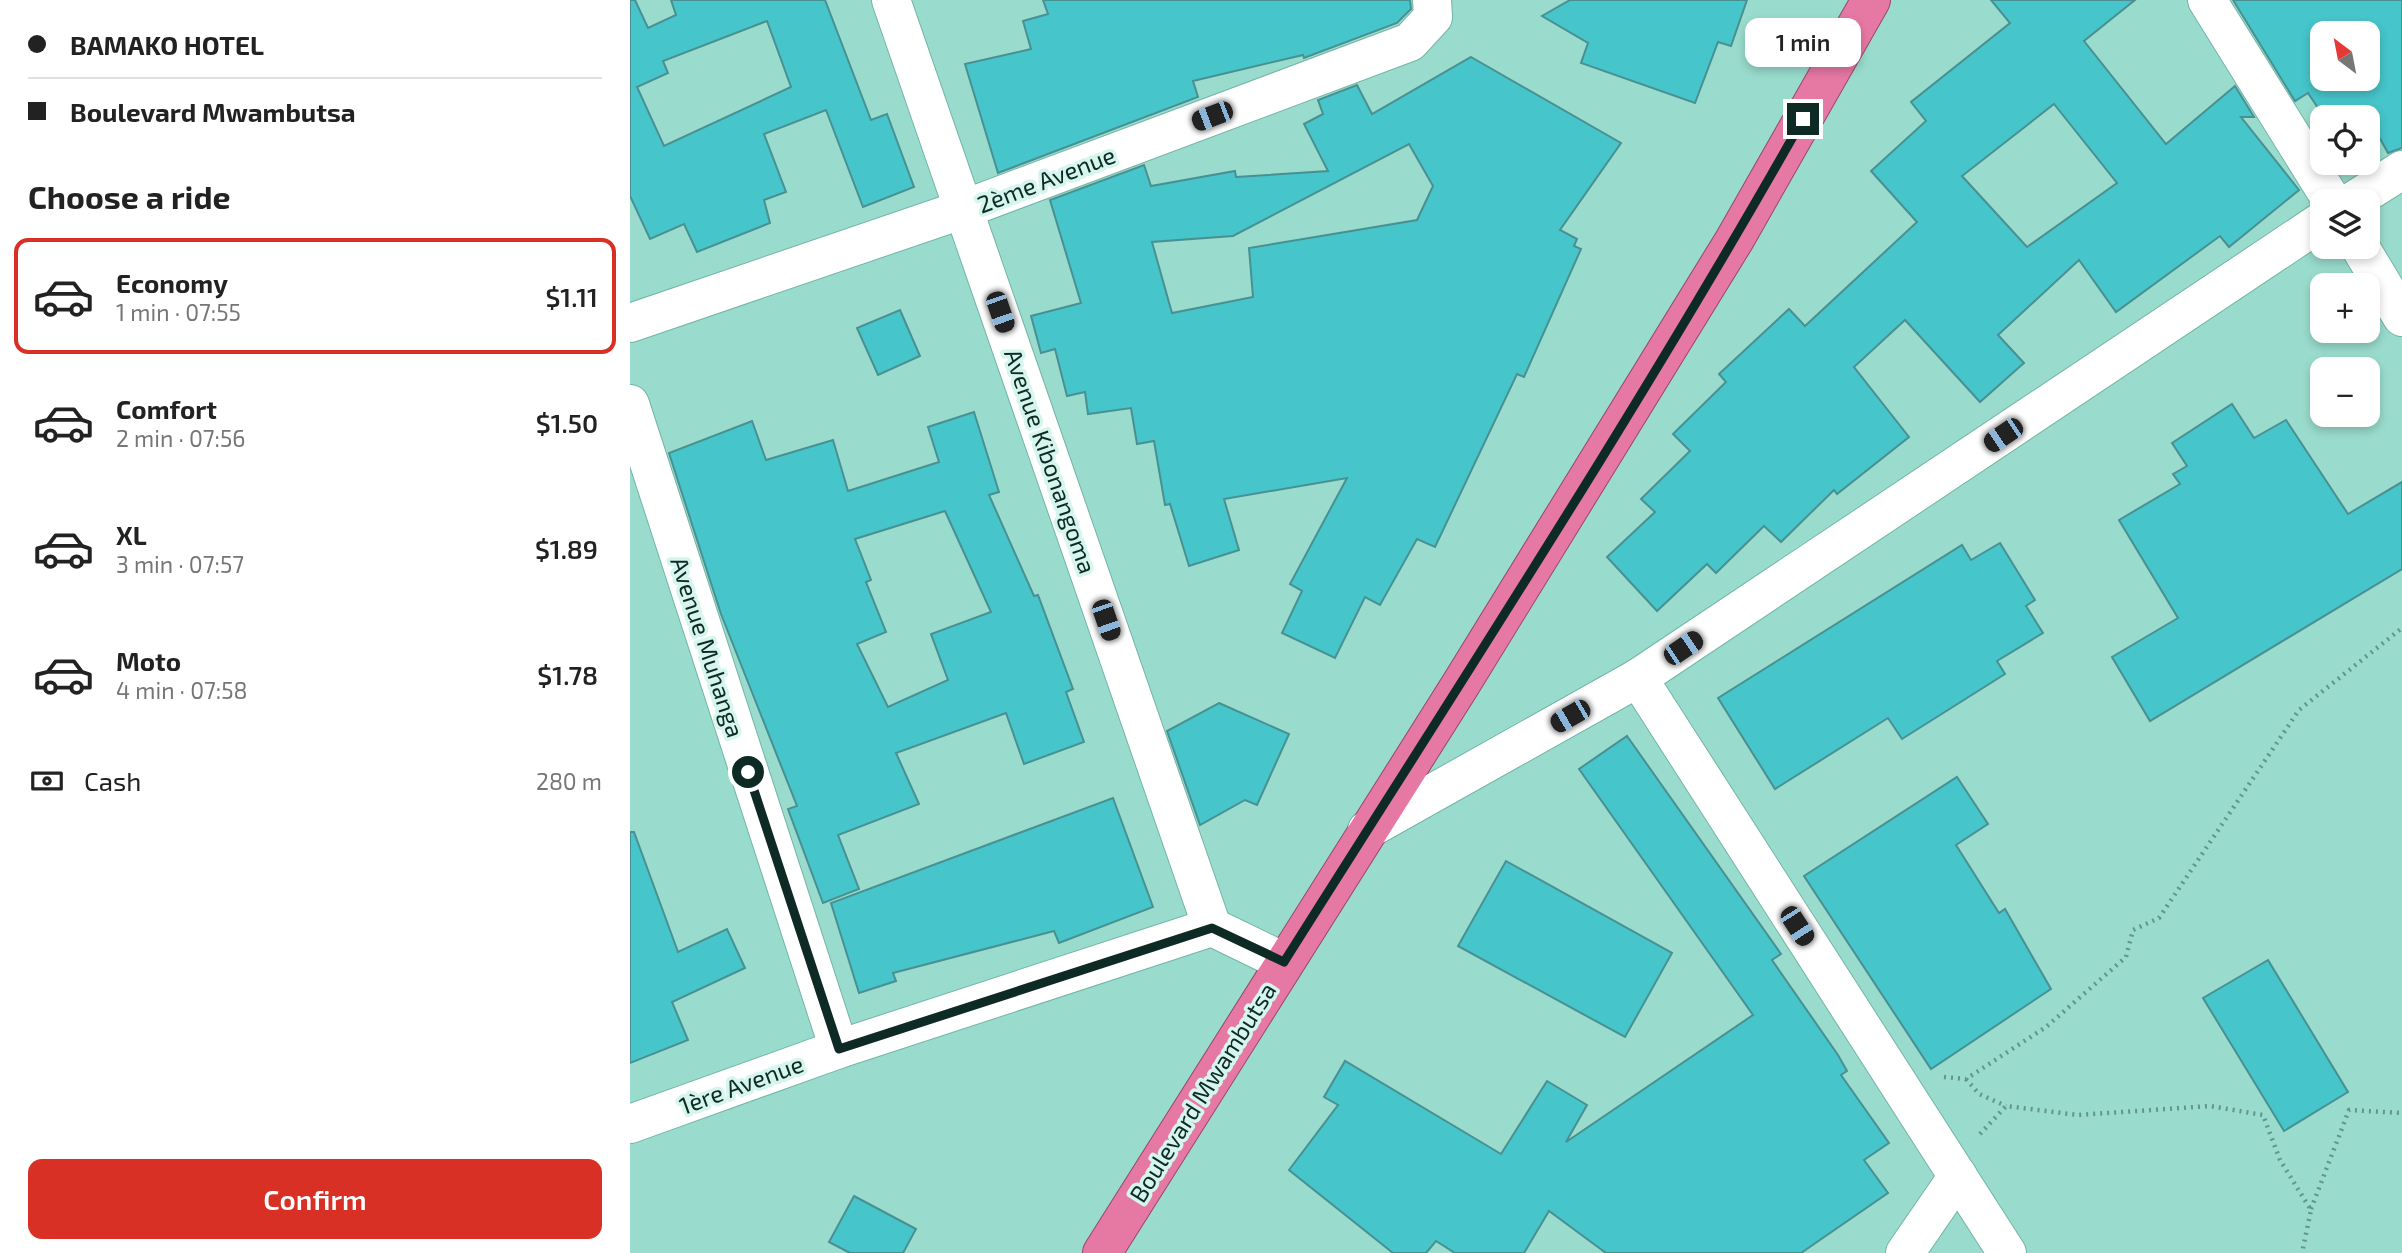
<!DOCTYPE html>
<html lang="en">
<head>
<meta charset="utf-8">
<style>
	body { margin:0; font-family:"Exo 2",sans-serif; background:#f2f2f2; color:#222; height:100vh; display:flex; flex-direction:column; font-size:26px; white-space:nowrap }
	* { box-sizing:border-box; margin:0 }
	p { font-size:23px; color:#767676 }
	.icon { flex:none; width:38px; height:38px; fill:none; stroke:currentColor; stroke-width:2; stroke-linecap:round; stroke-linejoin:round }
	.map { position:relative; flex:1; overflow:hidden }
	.side { display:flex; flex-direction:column; background:#fff; width:630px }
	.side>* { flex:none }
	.banner { display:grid; align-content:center; height:154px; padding:0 28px; background:#fff }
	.needle { width:46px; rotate:328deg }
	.buttons { position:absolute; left:1680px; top:21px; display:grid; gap:14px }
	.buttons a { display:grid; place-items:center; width:70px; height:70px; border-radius:14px; background:#fff; box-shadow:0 4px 10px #0003; font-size:35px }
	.end { position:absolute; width:32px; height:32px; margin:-16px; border:9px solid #0e2a25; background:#fff; box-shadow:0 0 0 4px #fff }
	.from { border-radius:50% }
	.bubble { position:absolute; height:49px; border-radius:14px; background:#fff; box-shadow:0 4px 10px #0003; font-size:23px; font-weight:600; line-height:49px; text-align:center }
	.car { position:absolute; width:21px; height:42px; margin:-21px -10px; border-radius:9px; box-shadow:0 0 5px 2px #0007; background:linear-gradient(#222 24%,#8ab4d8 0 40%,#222 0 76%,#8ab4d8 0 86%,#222 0) }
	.banner b { display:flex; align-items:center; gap:24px; height:66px; font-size:26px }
	.banner b+b { border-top:2px solid #e0e0e0 }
	.banner i { width:18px; height:18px; background:#222 }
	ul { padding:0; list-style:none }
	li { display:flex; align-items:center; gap:21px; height:116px; margin:0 14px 10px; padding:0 14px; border:4px solid transparent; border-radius:14px }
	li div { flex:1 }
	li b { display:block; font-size:26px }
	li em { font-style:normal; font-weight:600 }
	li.on { border-color:#d93025 }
	li>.icon { width:63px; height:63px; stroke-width:1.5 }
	h2 { padding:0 28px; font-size:32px; line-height:84px }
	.pay { display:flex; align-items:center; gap:18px; height:77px; padding:0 28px; font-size:26px }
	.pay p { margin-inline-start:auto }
	.cta { display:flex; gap:14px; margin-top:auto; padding:14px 28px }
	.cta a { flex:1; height:80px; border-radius:14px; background:#d93025; color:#fff; font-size:28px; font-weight:600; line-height:80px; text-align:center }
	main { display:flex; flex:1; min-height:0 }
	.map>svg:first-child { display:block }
	.building { fill:#46c5ca; stroke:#499092; stroke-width:2; fill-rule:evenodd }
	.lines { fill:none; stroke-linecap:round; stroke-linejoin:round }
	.minor-casing { stroke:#73b5a6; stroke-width:40 }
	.trunk-casing { stroke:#964769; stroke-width:40 }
	.path { stroke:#62968b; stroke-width:4.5; stroke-dasharray:2 5; stroke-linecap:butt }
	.minor { stroke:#fff; stroke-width:38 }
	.trunk { stroke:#e678a4; stroke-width:38 }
	.route { stroke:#0e2a25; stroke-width:9 }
	.labels { text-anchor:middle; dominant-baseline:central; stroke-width:7; stroke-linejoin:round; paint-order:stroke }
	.street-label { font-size:24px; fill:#0e2a25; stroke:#d5f5ed }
</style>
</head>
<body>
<main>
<section class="side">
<div class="banner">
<b><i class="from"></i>BAMAKO HOTEL</b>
<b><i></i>Boulevard Mwambutsa</b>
</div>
<h2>Choose a ride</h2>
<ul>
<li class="on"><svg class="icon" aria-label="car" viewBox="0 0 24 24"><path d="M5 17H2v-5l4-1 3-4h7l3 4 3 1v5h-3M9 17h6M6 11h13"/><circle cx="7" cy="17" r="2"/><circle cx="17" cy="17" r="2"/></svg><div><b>Economy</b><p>1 min · 07:55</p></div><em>$1.11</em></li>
<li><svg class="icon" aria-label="car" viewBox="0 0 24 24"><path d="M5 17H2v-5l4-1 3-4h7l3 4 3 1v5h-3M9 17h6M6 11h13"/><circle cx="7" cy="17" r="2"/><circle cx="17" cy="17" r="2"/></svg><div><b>Comfort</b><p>2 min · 07:56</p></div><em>$1.50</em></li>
<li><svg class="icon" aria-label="car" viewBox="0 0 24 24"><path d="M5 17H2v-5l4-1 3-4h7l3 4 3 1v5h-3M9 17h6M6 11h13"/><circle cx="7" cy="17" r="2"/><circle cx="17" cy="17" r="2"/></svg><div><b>XL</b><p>3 min · 07:57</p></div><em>$1.89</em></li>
<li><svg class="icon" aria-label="car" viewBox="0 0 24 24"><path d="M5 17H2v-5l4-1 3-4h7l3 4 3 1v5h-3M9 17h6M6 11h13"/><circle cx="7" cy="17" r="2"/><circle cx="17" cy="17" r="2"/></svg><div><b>Moto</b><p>4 min · 07:58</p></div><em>$1.78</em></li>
</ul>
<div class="pay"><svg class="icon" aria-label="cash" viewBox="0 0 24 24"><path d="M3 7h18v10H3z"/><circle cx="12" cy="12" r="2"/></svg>Cash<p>280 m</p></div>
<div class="cta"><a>Confirm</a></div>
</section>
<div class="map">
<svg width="1772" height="1253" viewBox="0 0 1772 1253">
	<rect width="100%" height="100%" fill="#99dccd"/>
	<g class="building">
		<path d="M0 0H5L18 28 46 15 41 0H195L241 120 257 114 284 187 233 207 196 110 134 134 156 192 134 200 140 223 67 252 54 224 20 239 0 196ZM137 21 161 87 34 146 7 87 38 73 33 61Z"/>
		<path d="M413 0H780L781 9 767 23 674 58 673 55 563 81 568 97 368 173 335 64 401 49 393 21 418 14Z"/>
		<path d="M940 0H1117L1101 46 1088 42 1065 103 951 63 958 43 912 16Z"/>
		<path d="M1361 0H1505L1454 41 1536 144 1605 86 1624 117H1611L1669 190 1599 247 1590 236 1486 312 1449 260 1368 335 1394 363 1350 402 1275 320 1224 367 1279 437 1207 494 1204 490 1151 542 1134 526 1086 573 1077 564 1027 611 977 557 1025 512 1011 499 1060 451 1043 434 1096 382 1089 374 1159 309 1175 326 1287 222 1241 171 1296 121 1281 102 1380 23ZM1424 104 1487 183 1397 247 1332 176Z"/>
		<path d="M1603 0H1772V148L1758 153 1738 117H1694L1678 93 1665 101ZM1692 33H1738V79H1692Z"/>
		<path d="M841 57 991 143 930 230 947 239 944 246 951 249 894 377 887 374 805 547 787 539 750 605 735 597 705 658 652 633 672 591 660 584 717 478 594 499 609 550 559 566 540 504 535 505 524 441 507 444 501 408 458 414 455 392 437 396 425 349 411 353 401 316 451 303 420 200 514 165 521 186 605 171 606 177 698 171 674 124 693 114 688 100 727 85 742 114ZM779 144 803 186 787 220 619 248 623 297 542 313 522 242 603 236Z"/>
		<path d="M270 310 290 356 248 375 227 328Z"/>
		<path d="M1602 404 1624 438 1656 420 1718 514 1772 482V569L1520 721 1482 657 1548 618 1489 520 1550 484 1543 474 1557 466 1542 443Z"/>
		<path d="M344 412 369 492 359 495 404 596 408 595 443 689 436 692 454 742 394 764 376 713 266 753 289 804 208 835 229 889 193 903 158 809 167 806 91 614 39 453 122 421 136 460 203 440 218 491 309 462 298 427ZM315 511 361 612 301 634 318 680 258 707 227 644 256 632 236 582 241 580 225 539Z"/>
		<path d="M1370 543 1405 600 1396 606 1413 633 1367 661 1375 674 1272 739 1258 718 1145 789 1088 698 1332 545 1341 560Z"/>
		<path d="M589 703 659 734 627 805 615 800 570 825 537 731Z"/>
		<path d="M997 736 1151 954 1142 960 1208 1055 1217 1071 1211 1075 1259 1143 1234 1160 1258 1193 1171 1253H976L919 1211 894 1253H825L806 1241 796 1253H763L659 1170 708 1105 694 1097 715 1061 871 1154 917 1081 957 1105 936 1142 1123 1015 949 769Z"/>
		<path d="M1327 777 1358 824 1326 845 1369 913 1375 909 1421 989 1301 1069 1174 876Z"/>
		<path d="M483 798 523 907 429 943 424 931 263 973 266 981 229 993 201 903Z"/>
		<path d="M0 832H4L48 952 97 929 115 968 42 1002 58 1040 0 1063Z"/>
		<path d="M876 861 1042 953 995 1037 828 946Z"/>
		<path d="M1638 960 1718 1092 1654 1131 1573 998Z"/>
		<path d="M224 1196 286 1229 273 1253H220L199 1242Z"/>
	</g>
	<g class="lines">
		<g class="minor-casing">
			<g id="minor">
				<path d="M261 0 582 927 654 962"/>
				<path d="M1577 0 1702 201"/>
				<path d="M1723 201 1772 170"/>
				<path d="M1730 247 1772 317"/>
				<path d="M0 323 334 209 780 42 803 17 802 0"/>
				<path d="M0 404 209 1049"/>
				<path d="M1008 678 1377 1253"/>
				<path d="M737 830 1008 678 1692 221"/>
				<path d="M0 1124 209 1049 582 927"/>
				<path d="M1275 1253 1328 1176"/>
			</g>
		</g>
		<g class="trunk-casing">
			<path id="trunk" d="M472 1253 831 684 1105 239 1241 0"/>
		</g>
		<g class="path">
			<path d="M1314 1077 1336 1079 1416 1027 1496 957 1503 930 1529 918 1669 710 1772 628"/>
			<path d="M1336 1079 1349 1094 1376 1106"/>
			<path d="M1350 1134 1376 1106 1448 1115 1580 1106 1633 1115 1650 1160 1681 1210 1672 1253"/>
			<path d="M1681 1209 1719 1110 1772 1113"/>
		</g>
		<use href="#minor" class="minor"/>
		<use href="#trunk" class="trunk"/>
	</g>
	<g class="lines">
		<path class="route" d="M118 772 209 1049 582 928 654 962C830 683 1011 406 1173 119"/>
	</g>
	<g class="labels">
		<g class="street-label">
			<text transform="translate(416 179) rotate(-21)">2ème Avenue</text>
			<text transform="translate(421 461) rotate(71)">Avenue Kibonangoma</text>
			<text transform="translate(78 647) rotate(72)">Avenue Muhanga</text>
			<text transform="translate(111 1084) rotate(-20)">1ère Avenue</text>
			<text transform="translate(572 1092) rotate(-58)">Boulevard Mwambutsa</text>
		</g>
	</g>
</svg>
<div class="buttons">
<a><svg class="needle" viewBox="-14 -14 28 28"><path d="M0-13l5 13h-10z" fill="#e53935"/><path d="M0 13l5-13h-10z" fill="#767676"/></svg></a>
<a><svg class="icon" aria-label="locate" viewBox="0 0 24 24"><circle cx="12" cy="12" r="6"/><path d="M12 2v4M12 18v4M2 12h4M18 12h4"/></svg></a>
<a><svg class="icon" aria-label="layers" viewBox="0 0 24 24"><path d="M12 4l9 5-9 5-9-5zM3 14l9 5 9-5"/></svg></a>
<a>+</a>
<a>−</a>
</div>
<i class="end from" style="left:118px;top:772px"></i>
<i class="end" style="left:1173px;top:119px"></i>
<div class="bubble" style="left:1115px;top:18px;width:116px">1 min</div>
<i class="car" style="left:582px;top:116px;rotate:249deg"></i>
<i class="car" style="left:370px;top:312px;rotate:161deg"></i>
<i class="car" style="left:1373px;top:435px;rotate:236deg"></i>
<i class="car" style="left:476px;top:620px;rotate:161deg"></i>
<i class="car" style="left:1053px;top:648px;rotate:56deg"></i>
<i class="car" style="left:940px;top:716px;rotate:240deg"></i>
<i class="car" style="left:1167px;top:926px;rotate:147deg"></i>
</div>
</main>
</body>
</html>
